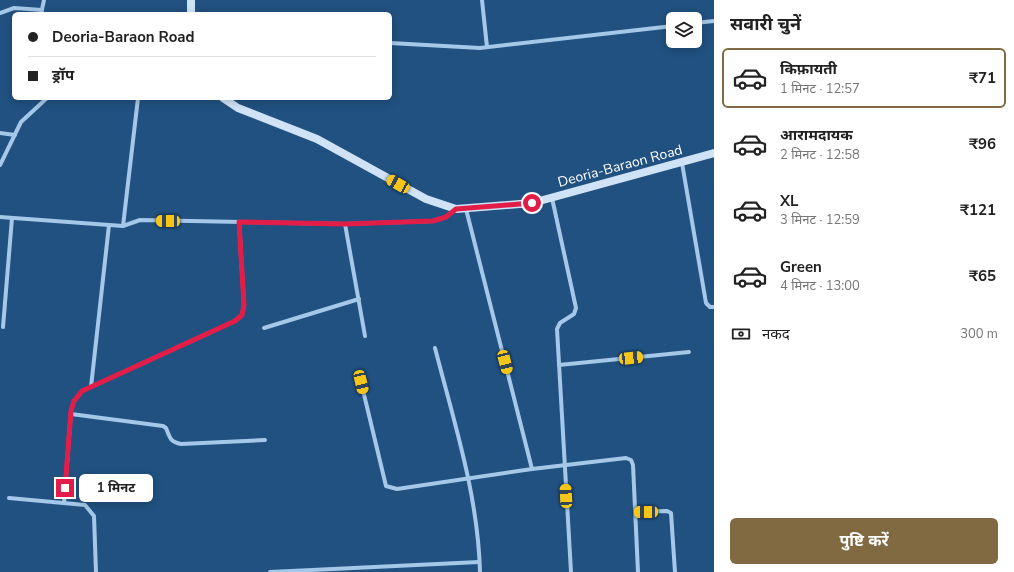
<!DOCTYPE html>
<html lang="hi">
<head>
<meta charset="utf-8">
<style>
	body { margin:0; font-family:"Nunito Sans","Noto Sans Devanagari",sans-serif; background:#f2f2f2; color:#222; height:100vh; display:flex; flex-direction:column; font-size:15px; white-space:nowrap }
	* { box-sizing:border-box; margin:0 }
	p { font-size:13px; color:#767676 }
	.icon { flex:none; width:22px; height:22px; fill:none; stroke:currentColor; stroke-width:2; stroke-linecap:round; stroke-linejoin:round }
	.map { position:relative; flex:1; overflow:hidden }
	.drawer { display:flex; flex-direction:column; background:#fff; width:300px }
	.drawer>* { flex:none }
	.banner { position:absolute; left:12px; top:12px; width:380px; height:88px; border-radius:6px; box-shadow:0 2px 10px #0003; display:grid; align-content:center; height:88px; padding:0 16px; background:#fff }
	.controls { position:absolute; left:666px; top:12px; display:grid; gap:8px }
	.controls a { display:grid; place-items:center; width:36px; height:36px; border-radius:6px; background:#fff; box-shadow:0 2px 10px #0003; font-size:20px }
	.end { position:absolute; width:18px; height:18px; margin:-9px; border:5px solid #e11d48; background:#fff; box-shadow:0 0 0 2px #fff }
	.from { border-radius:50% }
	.bubble { position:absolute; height:28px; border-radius:6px; background:#fff; box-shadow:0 2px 10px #0003; font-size:13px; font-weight:700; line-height:28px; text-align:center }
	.car { position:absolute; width:12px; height:24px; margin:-12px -6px; border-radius:5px; box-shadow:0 0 3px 1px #0007; background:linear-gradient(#f5c518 24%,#345 0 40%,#f5c518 0 76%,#345 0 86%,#f5c518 0) }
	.banner b { display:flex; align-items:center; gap:14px; height:38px; font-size:15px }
	.banner b+b { border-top:1px solid #e0e0e0 }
	.banner i { width:10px; height:10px; background:#222 }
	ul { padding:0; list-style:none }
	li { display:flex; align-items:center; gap:12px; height:60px; margin:0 8px 6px; padding:0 8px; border:2px solid transparent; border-radius:6px }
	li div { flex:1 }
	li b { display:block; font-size:15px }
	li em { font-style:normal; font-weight:700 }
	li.active { border-color:#816a41 }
	li>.icon { width:36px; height:36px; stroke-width:1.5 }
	h2 { padding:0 16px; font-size:18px; line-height:48px }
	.pay { display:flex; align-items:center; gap:10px; height:44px; padding:0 16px; font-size:15px }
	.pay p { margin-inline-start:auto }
	.primary-button { display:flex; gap:8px; margin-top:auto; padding:8px 16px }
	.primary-button a { flex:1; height:46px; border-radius:6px; background:#816a41; color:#fff; font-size:16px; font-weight:700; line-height:46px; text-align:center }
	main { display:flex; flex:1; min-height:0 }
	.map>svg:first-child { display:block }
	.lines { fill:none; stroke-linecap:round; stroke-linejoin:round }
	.street { stroke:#a5c8e8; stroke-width:4 }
	.secondary { stroke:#d0e3f6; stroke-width:8 }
	.route { stroke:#e11d48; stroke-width:5 }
	.labels { text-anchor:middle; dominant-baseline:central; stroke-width:4; stroke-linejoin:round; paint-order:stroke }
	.street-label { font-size:14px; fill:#fff; stroke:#205180 }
</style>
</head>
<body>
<main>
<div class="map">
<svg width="714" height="572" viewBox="0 0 714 572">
	<rect width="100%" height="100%" fill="#205180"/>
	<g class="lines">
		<g class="street">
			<path d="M482 0 487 47"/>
			<path d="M0 13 14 8 42 10"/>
			<path d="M41 14 44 0"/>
			<path d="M695 23 714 21"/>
			<path d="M390 43 480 48 673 26"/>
			<path d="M0 133 15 135"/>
			<path d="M682 163 706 303 710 307H714"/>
			<path d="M0 165 21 122 47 98"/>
			<path d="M552 198 576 308 574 314 560 323 557 329 571 572"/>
			<path d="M466 209 532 469"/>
			<path d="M0 217 123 226 140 220 345 224 433 221 446 217 455 210"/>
			<path d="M345 224 365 336"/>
			<path d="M123 226 138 98"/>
			<path d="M3 327 12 218"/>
			<path d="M264 328 359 299"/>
			<path d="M435 348C454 422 478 495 480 572"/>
			<path d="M559 365 689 352"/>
			<path d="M361 382 386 486 397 489 532 469 626 458 631 460 633 465 638 572"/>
			<path d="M91 387 109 225"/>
			<path d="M71 414 163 426 166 428C170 438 170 442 181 444L265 440"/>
			<path d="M9 498 85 505 94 516 96 572"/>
			<path d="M64 503 71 411 74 401 82 391 235 321 242 315 244 305 239 222"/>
			<path d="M635 512 667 511 671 513 675 572"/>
			<path d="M270 572 479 562"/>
		</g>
		<g class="secondary">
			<path d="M191 14V0"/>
			<path d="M223 98 238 108 317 139 426 199 456 209 532 203 714 153"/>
		</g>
	</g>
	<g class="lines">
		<path class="route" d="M65 488 71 411 74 401 82 391 235 321 242 315 244 305 239 222 345 224 433 221 446 217 456 209 532 203"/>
	</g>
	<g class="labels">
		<g class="street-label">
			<text transform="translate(620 166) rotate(-15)">Deoria-Baraon Road</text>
		</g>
	</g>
</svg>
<div class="controls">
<a><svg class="icon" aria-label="layers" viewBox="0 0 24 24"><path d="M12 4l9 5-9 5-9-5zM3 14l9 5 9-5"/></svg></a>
</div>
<i class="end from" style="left:532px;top:203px"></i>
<i class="end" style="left:65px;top:488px"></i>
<div class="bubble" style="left:79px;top:474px;width:74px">1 मिनट</div>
<i class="car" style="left:398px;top:184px;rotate:299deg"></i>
<i class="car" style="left:168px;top:221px;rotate:271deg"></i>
<i class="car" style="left:631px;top:358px;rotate:84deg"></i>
<i class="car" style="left:505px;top:362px;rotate:166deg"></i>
<i class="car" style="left:361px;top:382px;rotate:167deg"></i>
<i class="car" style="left:566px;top:496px;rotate:357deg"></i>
<i class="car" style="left:646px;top:512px;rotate:269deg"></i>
<div class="banner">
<b><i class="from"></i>Deoria-Baraon Road</b>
<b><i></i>ड्रॉप</b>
</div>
</div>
<section class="drawer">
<h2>सवारी चुनें</h2>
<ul>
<li class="active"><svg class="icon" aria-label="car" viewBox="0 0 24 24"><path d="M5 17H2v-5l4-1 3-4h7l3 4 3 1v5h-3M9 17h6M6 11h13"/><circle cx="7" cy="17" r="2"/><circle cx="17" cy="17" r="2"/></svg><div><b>किफ़ायती</b><p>1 मिनट · 12:57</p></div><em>₹71</em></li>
<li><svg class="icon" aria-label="car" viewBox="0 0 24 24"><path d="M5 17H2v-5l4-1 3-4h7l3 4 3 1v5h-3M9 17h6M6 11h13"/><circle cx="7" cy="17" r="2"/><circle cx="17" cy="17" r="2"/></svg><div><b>आरामदायक</b><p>2 मिनट · 12:58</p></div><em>₹96</em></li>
<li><svg class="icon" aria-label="car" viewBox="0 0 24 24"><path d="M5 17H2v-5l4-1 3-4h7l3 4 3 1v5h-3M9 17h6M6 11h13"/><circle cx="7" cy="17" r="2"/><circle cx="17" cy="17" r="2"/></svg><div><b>XL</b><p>3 मिनट · 12:59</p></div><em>₹121</em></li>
<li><svg class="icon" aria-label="car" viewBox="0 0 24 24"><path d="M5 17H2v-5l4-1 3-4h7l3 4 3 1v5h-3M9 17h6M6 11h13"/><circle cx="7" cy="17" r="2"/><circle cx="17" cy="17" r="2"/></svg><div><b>Green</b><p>4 मिनट · 13:00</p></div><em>₹65</em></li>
</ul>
<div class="pay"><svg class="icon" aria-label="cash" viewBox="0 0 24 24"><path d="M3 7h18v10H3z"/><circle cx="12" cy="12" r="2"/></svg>नकद<p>300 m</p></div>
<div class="primary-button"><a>पुष्टि करें</a></div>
</section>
</main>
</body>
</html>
